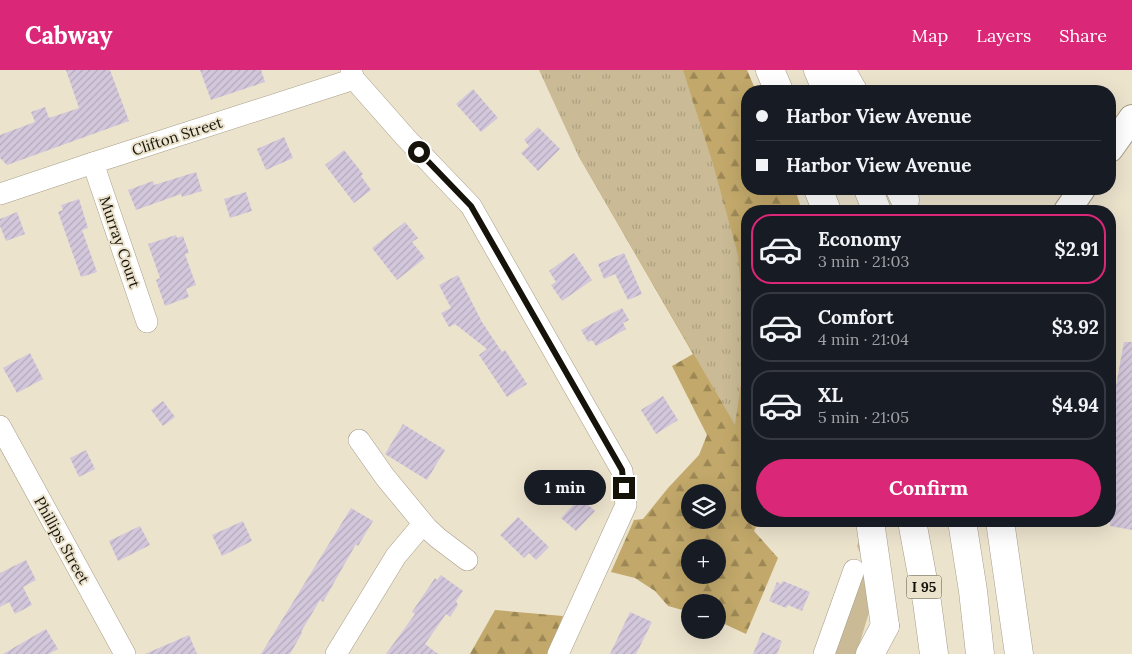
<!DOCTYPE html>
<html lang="en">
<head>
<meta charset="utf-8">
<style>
	body { margin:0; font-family:Lora,serif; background:#242831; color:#f1f3f6; height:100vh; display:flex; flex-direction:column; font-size:19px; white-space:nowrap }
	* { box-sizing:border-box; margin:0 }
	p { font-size:16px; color:#9ea1a6 }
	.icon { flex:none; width:28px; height:28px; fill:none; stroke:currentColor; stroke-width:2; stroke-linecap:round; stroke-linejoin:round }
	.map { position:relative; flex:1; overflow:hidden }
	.panel { position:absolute; left:741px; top:135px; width:375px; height:322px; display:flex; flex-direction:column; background:#171b24; border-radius:20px; box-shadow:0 5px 20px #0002 }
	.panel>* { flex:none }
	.top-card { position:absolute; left:741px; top:15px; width:375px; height:110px; border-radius:20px; box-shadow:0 5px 20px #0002; display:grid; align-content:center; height:110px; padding:0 15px; background:#171b24 }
	.tools { position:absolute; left:681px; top:414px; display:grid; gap:10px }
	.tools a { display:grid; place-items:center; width:45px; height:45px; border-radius:50%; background:#171b24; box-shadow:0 5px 20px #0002; font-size:25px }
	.end { position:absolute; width:22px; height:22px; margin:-11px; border:6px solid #16130b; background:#fff; box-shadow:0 0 0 2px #fff }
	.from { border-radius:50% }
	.bubble { position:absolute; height:35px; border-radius:18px; background:#171b24; box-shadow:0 5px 20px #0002; font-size:16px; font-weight:700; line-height:35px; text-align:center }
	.top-card b { display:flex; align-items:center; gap:18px; height:48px; font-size:19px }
	.top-card b+b { border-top:1px solid #363941 }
	.top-card i { width:12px; height:12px; background:#f1f3f6 }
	ul { padding:9px 0 0; list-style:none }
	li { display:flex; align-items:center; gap:15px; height:70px; margin:0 10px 8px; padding:0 5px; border:2px solid #363941; border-radius:20px }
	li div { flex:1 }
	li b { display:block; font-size:19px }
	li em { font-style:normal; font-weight:700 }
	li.on { border-color:#db2777 }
	li>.icon { width:45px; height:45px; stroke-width:1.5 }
	.button { display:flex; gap:10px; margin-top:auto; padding:10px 15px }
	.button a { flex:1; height:58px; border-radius:30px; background:#db2777; color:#fff; font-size:20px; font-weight:700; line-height:58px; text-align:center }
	header { display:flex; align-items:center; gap:30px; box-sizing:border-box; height:70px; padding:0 25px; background:#db2777; color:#fff }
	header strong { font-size:24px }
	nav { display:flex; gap:28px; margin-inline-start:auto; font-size:18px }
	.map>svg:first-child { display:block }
	.green { fill:#cabb96 }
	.forest { fill:url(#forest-firs); fill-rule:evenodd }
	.park { fill:url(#park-tufts) }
	.building { fill:url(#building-hatch) }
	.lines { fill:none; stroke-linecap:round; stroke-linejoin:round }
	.minor-casing { stroke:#a69d88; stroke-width:22 }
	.tertiary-casing { stroke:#a69d88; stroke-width:28 }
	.secondary-casing { stroke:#a69d88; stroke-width:29 }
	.motorway-casing { stroke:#a69d88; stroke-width:29 }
	.minor { stroke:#fff; stroke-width:21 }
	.tertiary { stroke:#fff; stroke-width:26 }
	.secondary { stroke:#fff; stroke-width:28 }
	.motorway { stroke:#fff; stroke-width:28 }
	.route { stroke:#16130b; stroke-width:6 }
	.labels { text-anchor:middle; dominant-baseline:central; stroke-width:4; stroke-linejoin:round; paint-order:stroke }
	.shield { fill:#ece3cd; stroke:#565145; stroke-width:1 }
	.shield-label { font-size:14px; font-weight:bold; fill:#16130b }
	.street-label { font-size:15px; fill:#16130b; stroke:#ece3cd }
</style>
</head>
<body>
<header>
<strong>Cabway</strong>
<nav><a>Map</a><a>Layers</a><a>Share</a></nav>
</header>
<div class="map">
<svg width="1132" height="584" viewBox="0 0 1132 584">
	<defs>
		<pattern id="forest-firs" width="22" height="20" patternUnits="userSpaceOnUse" patternTransform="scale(1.25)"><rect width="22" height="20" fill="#c2a86a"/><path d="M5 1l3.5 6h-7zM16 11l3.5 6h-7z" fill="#9d8855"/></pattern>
		<pattern id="park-tufts" width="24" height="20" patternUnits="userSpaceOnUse" patternTransform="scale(1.25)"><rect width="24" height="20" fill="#cabb96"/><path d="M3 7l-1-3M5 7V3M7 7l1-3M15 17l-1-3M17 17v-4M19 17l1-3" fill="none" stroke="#ada080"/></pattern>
		<pattern id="building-hatch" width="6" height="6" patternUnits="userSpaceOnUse" patternTransform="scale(1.25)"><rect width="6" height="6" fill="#d3c7dc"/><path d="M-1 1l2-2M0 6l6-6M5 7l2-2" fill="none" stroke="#b4aabb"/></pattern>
	</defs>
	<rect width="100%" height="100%" fill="#ece3cd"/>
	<path class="green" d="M864 458 871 536 860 572 855 584H832L852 530 861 491V485L857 476Z"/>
	<g class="forest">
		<path d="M550 0H747L756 21H748V119H795L802 141H748V363L742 374 747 385 748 451H759L754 461 778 488 746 564 718 551V532H690V542L668 536 655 521 635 508 611 502 634 450 643 449 668 418 699 385 707 365 672 296 693 284 578 85 581 69ZM690 422H718V450H690ZM690 478H718V505H690Z"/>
		<path d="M495 540 563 546 548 584H470Z"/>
	</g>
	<path class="park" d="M539 0H683L713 94 738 185 746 280 735 355 578 85Z"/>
	<g class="building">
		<path d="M66 0H110L129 51 7 95 0 88V65L35 52 31 42 45 37 49 48 79 38Z"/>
		<path d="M200 0H261L265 12 211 30Z"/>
		<path d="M473 19 498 48 481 62 456 34Z"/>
		<path d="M538 57 560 79 538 101 521 83 529 76 524 70Z"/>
		<path d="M284 67 293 88 266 100 257 79Z"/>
		<path d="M344 80 363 104 361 106 371 120 354 133 325 95Z"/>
		<path d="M196 102 202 121 182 127 181 124 136 140 128 120 153 111 154 115Z"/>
		<path d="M246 122 252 141 230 148 224 129Z"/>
		<path d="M79 129 88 158 82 160 97 202 81 207 58 142 63 140 61 135Z"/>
		<path d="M17 142 25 164 6 171 0 156V149Z"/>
		<path d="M405 152 418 168 412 172 425 188 397 210 372 178Z"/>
		<path d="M176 165 177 168 183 166 189 183 185 184 196 215 186 219 189 227 165 236 156 210 160 208 148 174Z"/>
		<path d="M574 183 592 210 562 231 551 215 556 212 549 201Z"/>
		<path d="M624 183 642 224 628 230 615 204 604 209 598 194Z"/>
		<path d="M458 205 482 252 502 282 505 280 527 314 507 327 479 285 487 279 455 254 449 257 441 243 451 238 439 215Z"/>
		<path d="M622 238 629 250 623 253 626 259 596 276 592 270 588 272 581 260Z"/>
		<path d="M1124 272H1132V460L1110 456V348Z"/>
		<path d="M30 283 43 309 17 323 3 298Z"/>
		<path d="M663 326 678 350 656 364 641 340Z"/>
		<path d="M163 331 175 347 163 356 151 340Z"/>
		<path d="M403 354 445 380 427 410 385 384Z"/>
		<path d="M86 380 95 399 79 407 70 388Z"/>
		<path d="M580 428 595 441 576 461 561 448Z"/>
		<path d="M351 438 373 451 358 476 356 474 323 532 320 530 301 562 302 563 290 584H261Z"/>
		<path d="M518 447 549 477 536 490 529 483 524 488 500 465Z"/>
		<path d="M243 451 252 471 222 486 212 465Z"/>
		<path d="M140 456 150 475 118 491 109 471Z"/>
		<path d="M26 490 36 510 23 517 32 535 15 544 9 532 0 537V503Z"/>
		<path d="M441 505 463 521 456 531 458 535 450 547 446 544 425 574 438 584H386L415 544 412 542 435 508 437 510Z"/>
		<path d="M783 511 810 522 802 541 788 535 786 538 769 531 777 512 781 514Z"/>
		<path d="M630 542 652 552 636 584H610Z"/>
		<path d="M46 559 58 579 49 584H3Z"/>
		<path d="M762 562 782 571 777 584H753Z"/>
		<path d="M189 565 197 584H145Z"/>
	</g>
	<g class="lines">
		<g class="minor-casing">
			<g id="minor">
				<path d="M351 0 354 9 406 68 471 136 622 401 626 435 558 584"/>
				<path d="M93 93 147 252"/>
				<path d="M0 124 93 93 354 9"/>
				<path d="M0 356 125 584"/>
				<path d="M359 370 385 407 427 458 438 468 467 490"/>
				<path d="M336 584 396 486 423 454"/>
				<path d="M824 584 854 500"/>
			</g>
		</g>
		<g class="tertiary-casing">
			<g id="tertiary">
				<path d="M1110 79 1132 48"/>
				<path d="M1067 141 1082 119"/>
			</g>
		</g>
		<g class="secondary-casing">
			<g id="secondary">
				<path d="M1000 451 1019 584"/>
				<path d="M870 584 885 556"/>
			</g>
		</g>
		<g class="motorway-casing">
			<g id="motorway">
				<path d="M770 0 779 21"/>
				<path d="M818 0 827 21"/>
				<path d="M841 0 853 21"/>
				<path d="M818 119 827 141"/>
				<path d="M868 119 877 141"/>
				<path d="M900 119 905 130"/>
				<path d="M870 451 885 556"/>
				<path d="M912 451 927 532 934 584"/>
				<path d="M962 451 973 521 980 584"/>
			</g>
		</g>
		<use href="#minor" class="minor"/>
		<use href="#tertiary" class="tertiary"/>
		<use href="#secondary" class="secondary"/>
		<use href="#motorway" class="motorway"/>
	</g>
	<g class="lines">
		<path class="route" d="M419 82 471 136 622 400 624 418"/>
	</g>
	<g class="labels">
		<rect class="shield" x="906.5" y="505.5" width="35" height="23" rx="4"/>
		<g class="shield-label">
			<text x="924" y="517">I 95</text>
		</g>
		<g class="street-label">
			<text transform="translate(177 66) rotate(-18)">Clifton Street</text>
			<text transform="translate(120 172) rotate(71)">Murray Court</text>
			<text transform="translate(62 470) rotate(61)">Phillips Street</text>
		</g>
	</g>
</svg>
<div class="tools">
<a><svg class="icon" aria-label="layers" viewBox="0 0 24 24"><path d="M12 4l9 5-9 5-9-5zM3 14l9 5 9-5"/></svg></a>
<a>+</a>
<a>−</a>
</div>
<i class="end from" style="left:419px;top:82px"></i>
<i class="end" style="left:624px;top:418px"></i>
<div class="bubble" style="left:524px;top:400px;width:82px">1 min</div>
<div class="top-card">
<b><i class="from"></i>Harbor View Avenue</b>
<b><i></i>Harbor View Avenue</b>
</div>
<section class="panel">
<ul>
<li class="on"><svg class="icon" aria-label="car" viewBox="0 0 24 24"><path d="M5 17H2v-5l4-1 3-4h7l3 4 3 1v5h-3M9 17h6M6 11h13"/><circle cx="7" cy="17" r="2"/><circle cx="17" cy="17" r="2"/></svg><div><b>Economy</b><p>3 min · 21:03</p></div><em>$2.91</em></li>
<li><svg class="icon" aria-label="car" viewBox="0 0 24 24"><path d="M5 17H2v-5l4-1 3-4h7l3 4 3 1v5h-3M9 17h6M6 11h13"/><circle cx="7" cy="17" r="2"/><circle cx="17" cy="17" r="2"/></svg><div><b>Comfort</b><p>4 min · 21:04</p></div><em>$3.92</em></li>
<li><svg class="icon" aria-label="car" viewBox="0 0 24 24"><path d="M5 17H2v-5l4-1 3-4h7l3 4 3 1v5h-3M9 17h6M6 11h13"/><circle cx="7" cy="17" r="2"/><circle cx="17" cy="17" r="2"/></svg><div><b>XL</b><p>5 min · 21:05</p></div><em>$4.94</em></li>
</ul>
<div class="button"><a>Confirm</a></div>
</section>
</div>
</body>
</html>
